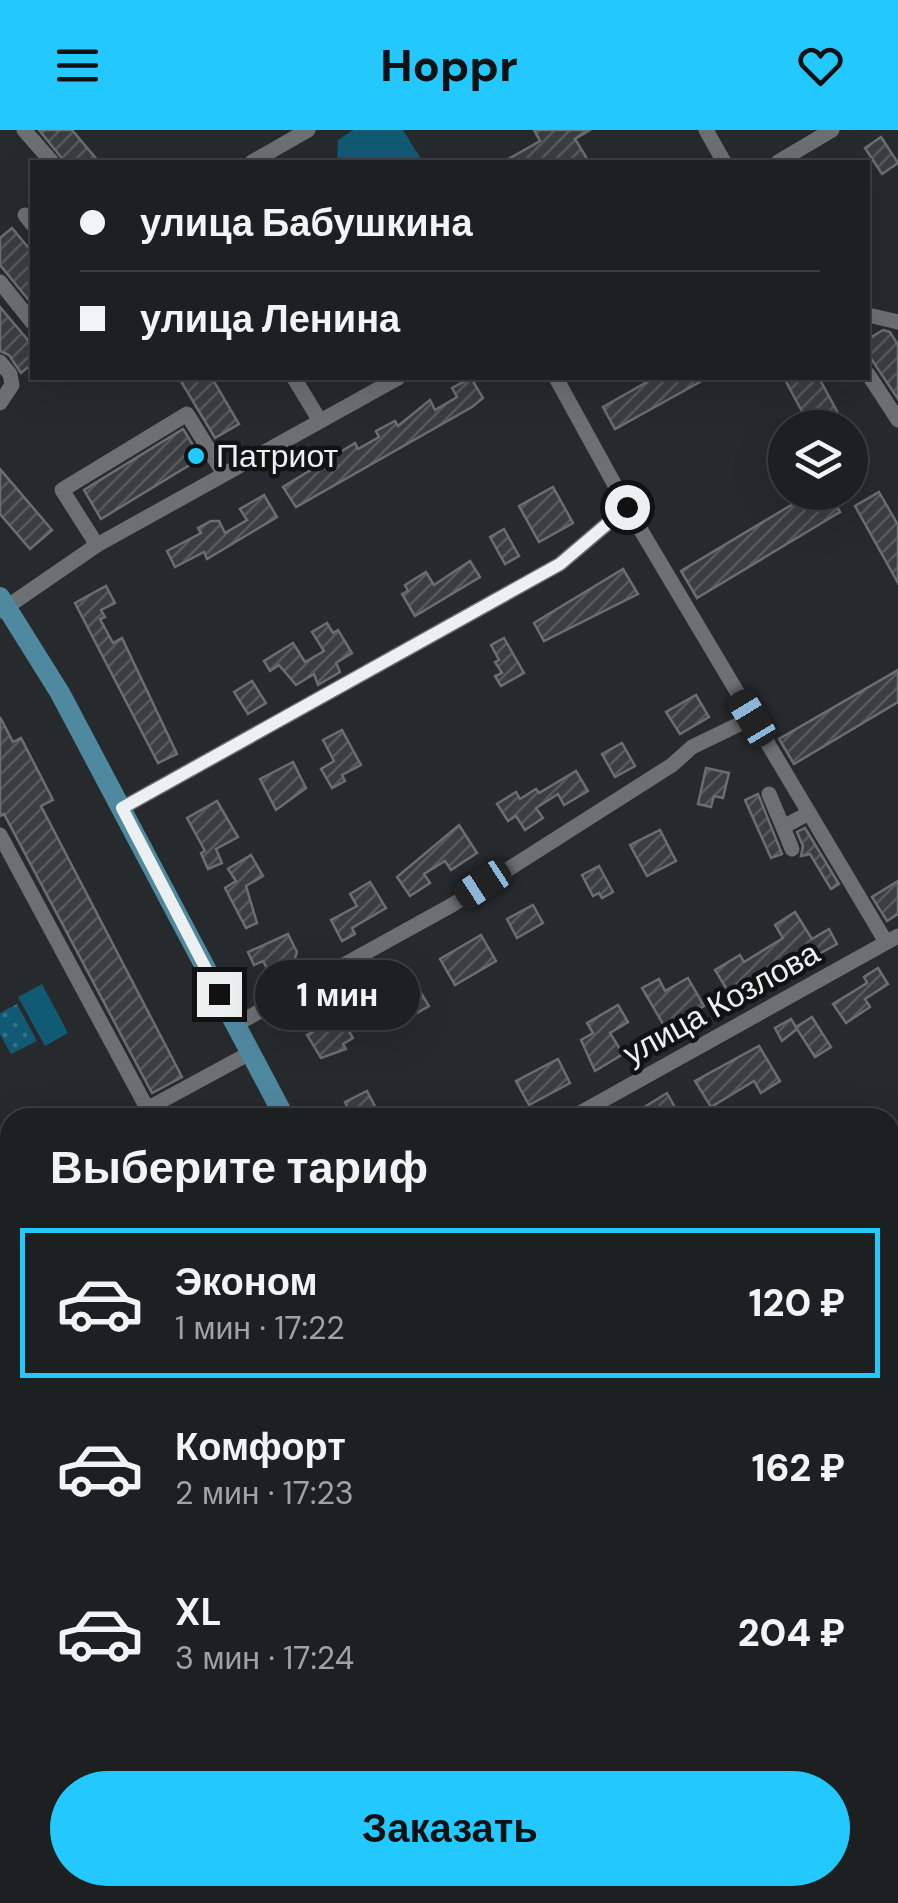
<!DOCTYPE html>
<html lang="ru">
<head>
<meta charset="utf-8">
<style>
	body { margin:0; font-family:"DM Sans",sans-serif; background:#292d2e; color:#f1f3f6; height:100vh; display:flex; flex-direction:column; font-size:38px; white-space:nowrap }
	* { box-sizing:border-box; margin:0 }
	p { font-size:32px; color:#a0a3a5 }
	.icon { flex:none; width:55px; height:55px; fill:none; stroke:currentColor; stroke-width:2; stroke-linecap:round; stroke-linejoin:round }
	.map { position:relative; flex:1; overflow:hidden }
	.panel { position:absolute; left:0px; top:978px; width:900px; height:798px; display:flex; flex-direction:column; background:#1c2021; border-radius:30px 30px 0 0; box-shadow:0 10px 40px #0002,0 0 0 2px #3a3e3f }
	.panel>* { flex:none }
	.hud { position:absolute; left:30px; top:30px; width:840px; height:220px; border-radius:0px; box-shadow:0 10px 40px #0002,0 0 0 2px #3a3e3f; display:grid; align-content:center; height:220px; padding:0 50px; background:#1c2021 }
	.fabs { position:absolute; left:768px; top:280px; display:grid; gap:20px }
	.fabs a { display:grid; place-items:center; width:100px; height:100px; border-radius:50%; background:#1c2021; box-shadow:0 10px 40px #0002,0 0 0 2px #3a3e3f; font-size:50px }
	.end { position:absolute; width:45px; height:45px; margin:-22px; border:12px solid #edf0f1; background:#111; box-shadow:0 0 0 5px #111 }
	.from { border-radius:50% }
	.bubble { position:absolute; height:70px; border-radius:35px; background:#1c2021; box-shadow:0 10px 40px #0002,0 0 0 2px #3a3e3f; font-size:32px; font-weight:800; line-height:70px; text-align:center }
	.car { position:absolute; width:30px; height:60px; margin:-30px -15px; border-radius:12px; box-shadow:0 0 8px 2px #0007; background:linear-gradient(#222 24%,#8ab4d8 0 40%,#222 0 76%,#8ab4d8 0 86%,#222 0) }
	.hud b { display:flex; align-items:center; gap:35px; height:95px; font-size:38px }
	.hud b+b { border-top:2px solid #3a3e3f }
	.hud i { width:25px; height:25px; background:#f1f3f6 }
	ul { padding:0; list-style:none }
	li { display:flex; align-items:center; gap:30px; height:150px; margin:0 20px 15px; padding:0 30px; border:5px solid transparent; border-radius:0px }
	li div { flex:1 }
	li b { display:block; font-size:38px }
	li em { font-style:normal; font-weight:800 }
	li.on { border-color:#23c9fe }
	li>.icon { width:90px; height:90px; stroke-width:1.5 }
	h2 { padding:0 50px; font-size:45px; line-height:120px }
	.button { display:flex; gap:20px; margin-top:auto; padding:20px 50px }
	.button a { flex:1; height:115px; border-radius:60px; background:#23c9fe; color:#111; font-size:40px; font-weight:800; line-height:115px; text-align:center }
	header { display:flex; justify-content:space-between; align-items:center; height:130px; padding:0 50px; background:#23c9fe; color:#111; font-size:45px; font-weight:800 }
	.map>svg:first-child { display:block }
	.grass { fill:#115a73 }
	.park { fill:url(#park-dots) }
	.building { fill:url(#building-hatch); stroke:#696e70; stroke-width:2.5 }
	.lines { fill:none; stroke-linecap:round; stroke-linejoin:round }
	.minor { stroke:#6c7073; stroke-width:15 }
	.major { stroke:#4f899f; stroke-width:20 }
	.route { stroke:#edf0f1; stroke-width:12 }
	.poi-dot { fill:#23c9fe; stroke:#111313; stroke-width:4 }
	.labels { text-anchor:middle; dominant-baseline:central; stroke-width:9; stroke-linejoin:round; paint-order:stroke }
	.poi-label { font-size:32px; fill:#edf0f1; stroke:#111313; text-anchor:start }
	.street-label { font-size:32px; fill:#edf0f1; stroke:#111313 }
</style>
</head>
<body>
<header><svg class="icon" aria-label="menu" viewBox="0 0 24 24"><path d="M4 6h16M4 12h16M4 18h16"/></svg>Hoppr<svg class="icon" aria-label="heart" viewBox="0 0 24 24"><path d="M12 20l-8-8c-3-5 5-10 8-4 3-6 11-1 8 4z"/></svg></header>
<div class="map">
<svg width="898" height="1773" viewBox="0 0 898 1773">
	<defs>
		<pattern id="park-dots" width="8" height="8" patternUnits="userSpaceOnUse" patternTransform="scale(2.5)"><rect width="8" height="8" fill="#115a73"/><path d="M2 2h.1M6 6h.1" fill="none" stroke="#347287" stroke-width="1.8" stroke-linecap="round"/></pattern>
		<pattern id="building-hatch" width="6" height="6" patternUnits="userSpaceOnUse" patternTransform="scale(2.5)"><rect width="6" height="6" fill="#3a3e40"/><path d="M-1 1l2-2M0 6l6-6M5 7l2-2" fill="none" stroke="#575a5c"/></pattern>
	</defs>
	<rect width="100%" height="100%" fill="#262a2c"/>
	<g class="grass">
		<path d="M353 0H403L423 32H337L338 10Z"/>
		<path d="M42 854 68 903 45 916 18 867Z"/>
	</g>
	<path class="park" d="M17 874 37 911 11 924 0 904V883Z"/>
	<g class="building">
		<path d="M39 0H72L99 32H65Z"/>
		<path d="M534 0H590L575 9 589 32H503L540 11Z"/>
		<path d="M881 7 898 33 882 44 865 18Z"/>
		<path d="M12 98 32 122V174L0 135V108Z"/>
		<path d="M0 177 32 215V234L21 243 9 225 0 221Z"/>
		<path d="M883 200 890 202 898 215V269L868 224V209Z"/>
		<path d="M179 248H212L239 294 215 308Z"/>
		<path d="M471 248 483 268 472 277 296 377 283 357 355 313 358 319 379 307 376 301 395 291 398 296 430 270 435 280 457 267 452 258Z"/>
		<path d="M654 248H707L615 299 603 277Z"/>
		<path d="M784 248H819L846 298H811Z"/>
		<path d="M183 299 201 328 101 389 84 360Z"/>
		<path d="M0 339 52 400 30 419 0 384Z"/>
		<path d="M553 357 573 393 539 412 519 376Z"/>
		<path d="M813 362H828L840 382 697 468 681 441Z"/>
		<path d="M879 362 898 395V453L855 376Z"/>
		<path d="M264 365 277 387 207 429 204 422 175 437 167 421 201 403 198 398 211 391H219L225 403 247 390 240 379Z"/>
		<path d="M504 399 519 426 505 434 490 407Z"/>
		<path d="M470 431 480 447 415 486 402 464 408 461 405 455 426 442 434 455Z"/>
		<path d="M623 439 638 464 544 511 534 493Z"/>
		<path d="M106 456 115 473 101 480 105 487 100 489 113 513 122 508 177 624 158 633 75 473Z"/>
		<path d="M327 493 333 503 338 500 352 523 336 533 340 542 318 555 314 544 296 555 279 535 270 541 264 531 293 513 305 532 324 521 312 502Z"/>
		<path d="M504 508 524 543 501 556 495 546 502 543 495 532 499 530 491 515Z"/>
		<path d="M898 540V572L794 634 779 609Z"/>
		<path d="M252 551 266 573 248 584 234 562Z"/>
		<path d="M696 565 709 587 680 604 666 582Z"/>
		<path d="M0 587 13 612 21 608 53 670 41 676 182 947 152 963 4 684 0 686Z"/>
		<path d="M342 600 361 635 342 645 345 651 332 658 321 639 334 631 323 610Z"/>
		<path d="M622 613 635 636 615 647 602 624Z"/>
		<path d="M293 632 306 658 276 680 260 649Z"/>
		<path d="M706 638 729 643 723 668 714 666 711 677 698 674Z"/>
		<path d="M576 641 588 661 564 675 558 664 536 678 543 688 525 700 516 686 508 691 497 674 516 662 520 669 536 659 539 663Z"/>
		<path d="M758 664 782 724 771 728 745 670Z"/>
		<path d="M217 671 238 707 216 719 222 733 208 739 201 723 205 721 187 688Z"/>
		<path d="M459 695 477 723 451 740 445 731 424 744 430 753 410 766 397 747Z"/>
		<path d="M805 698 839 754 831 759 810 724 801 726 803 716 797 702Z"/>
		<path d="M660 700 676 731 647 746 630 715Z"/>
		<path d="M251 725 263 746 246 756 257 793 246 798 225 758 236 751 228 739Z"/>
		<path d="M599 736 613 762 602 768 599 763 593 766 582 745Z"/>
		<path d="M898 751V784L887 791 872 767Z"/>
		<path d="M370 752 386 778 352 798 355 804 342 811 331 790 357 776 350 764Z"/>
		<path d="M533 775 543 793 517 808 507 789Z"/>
		<path d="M795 782 812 809 829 799 837 814 766 853 760 845 729 863 715 840 740 825 744 832 783 808 775 795Z"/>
		<path d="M288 804 297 822 292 836 271 846 263 831 254 835 248 822Z"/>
		<path d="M481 805 496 831 455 855 440 829Z"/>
		<path d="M878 838 888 854 865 869 870 877 846 893 833 874 867 853 864 847Z"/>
		<path d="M410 845 429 876 417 883 413 875 407 879 393 855Z"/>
		<path d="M688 848 704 876 666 899 642 858 659 849 665 861Z"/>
		<path d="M618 875 628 892 610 903 623 924 595 941 581 910 593 903 587 893Z"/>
		<path d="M340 886 353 908 343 914 346 919 321 928 307 905Z"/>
		<path d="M812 887 831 917 815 927 797 899 782 911 775 898 791 889 796 897Z"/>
		<path d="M759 916 780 951 761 963 754 951 711 977 695 951Z"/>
		<path d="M558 929 570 953 529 975 516 951Z"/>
		<path d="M367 961 381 988H353L345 972Z"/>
		<path d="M667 963 681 988H648L643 978Z"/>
	</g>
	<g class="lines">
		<g class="minor">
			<path d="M24 0 52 32"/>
			<path d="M706 0 724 32"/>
			<path d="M252 32 308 0"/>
			<path d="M778 32 832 0"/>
			<path d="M25 85 32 94"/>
			<path d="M0 152 32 192"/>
			<path d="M868 185 898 192"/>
			<path d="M0 232 10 244 12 255 0 273"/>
			<path d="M868 244 898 290"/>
			<path d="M294 248 320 291"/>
			<path d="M556 248 627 377 886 812"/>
			<path d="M97 415 62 360 187 284 224 344"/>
			<path d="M1 481 97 415 398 248"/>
			<path d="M769 664 783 697"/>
			<path d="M122 678 560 434 627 377"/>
			<path d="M0 705 147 978"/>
			<path d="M792 719 783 697 809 683"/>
			<path d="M235 895 452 775 672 635 692 617 752 588"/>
			<path d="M130 988 250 923"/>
			<path d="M571 988 898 806"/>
			<path d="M0 1064 10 1057"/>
			<path d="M890 1075 898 1071"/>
			<path d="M0 1130 10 1147"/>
			<path d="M0 1184 10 1178"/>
			<path d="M890 1339 898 1347"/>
			<path d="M0 1485 10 1503"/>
			<path d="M0 1583 10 1577"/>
			<path d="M0 1654 10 1673"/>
			<path d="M0 1715 10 1710"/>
			<path d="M58 1765 62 1773"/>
			<path d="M440 1765 444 1773"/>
			<path d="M362 1773 377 1765"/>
			<path d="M595 1773 612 1765"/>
		</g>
		<g class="major">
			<path d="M0 467 60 563 285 988"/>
			<path d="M697 1765 701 1773"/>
		</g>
	</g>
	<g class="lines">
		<path class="route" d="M219 864 122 678 560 434 627 377"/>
	</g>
	<circle class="poi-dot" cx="196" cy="326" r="10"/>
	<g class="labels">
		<g class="poi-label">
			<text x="216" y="326">Патриот</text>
		</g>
		<g class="street-label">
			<text transform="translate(721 873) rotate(-29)">улица Козлова</text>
		</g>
	</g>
</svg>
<div class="fabs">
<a><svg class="icon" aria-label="layers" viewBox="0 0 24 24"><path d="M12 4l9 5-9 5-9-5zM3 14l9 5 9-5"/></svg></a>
</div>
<i class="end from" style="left:627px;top:377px"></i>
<i class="end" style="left:219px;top:864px"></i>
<div class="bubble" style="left:255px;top:830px;width:165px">1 мин</div>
<i class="car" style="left:752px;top:588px;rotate:329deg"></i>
<i class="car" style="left:483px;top:754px;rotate:237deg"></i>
<div class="hud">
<b><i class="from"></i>улица Бабушкина</b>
<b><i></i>улица Ленина</b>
</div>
<section class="panel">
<h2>Выберите тариф</h2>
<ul>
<li class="on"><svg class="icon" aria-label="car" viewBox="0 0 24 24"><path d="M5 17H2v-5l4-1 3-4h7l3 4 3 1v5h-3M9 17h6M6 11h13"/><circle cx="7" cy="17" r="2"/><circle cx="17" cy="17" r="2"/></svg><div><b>Эконом</b><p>1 мин · 17:22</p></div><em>120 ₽</em></li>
<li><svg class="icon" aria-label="car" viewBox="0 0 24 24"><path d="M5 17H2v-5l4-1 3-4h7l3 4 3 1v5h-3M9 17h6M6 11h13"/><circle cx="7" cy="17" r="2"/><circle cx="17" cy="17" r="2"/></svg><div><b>Комфорт</b><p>2 мин · 17:23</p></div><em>162 ₽</em></li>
<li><svg class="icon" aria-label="car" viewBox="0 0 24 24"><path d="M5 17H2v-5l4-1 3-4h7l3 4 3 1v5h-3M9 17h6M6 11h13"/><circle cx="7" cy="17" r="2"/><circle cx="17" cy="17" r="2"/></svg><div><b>XL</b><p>3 мин · 17:24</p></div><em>204 ₽</em></li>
</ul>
<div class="button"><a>Заказать</a></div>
</section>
</div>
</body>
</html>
